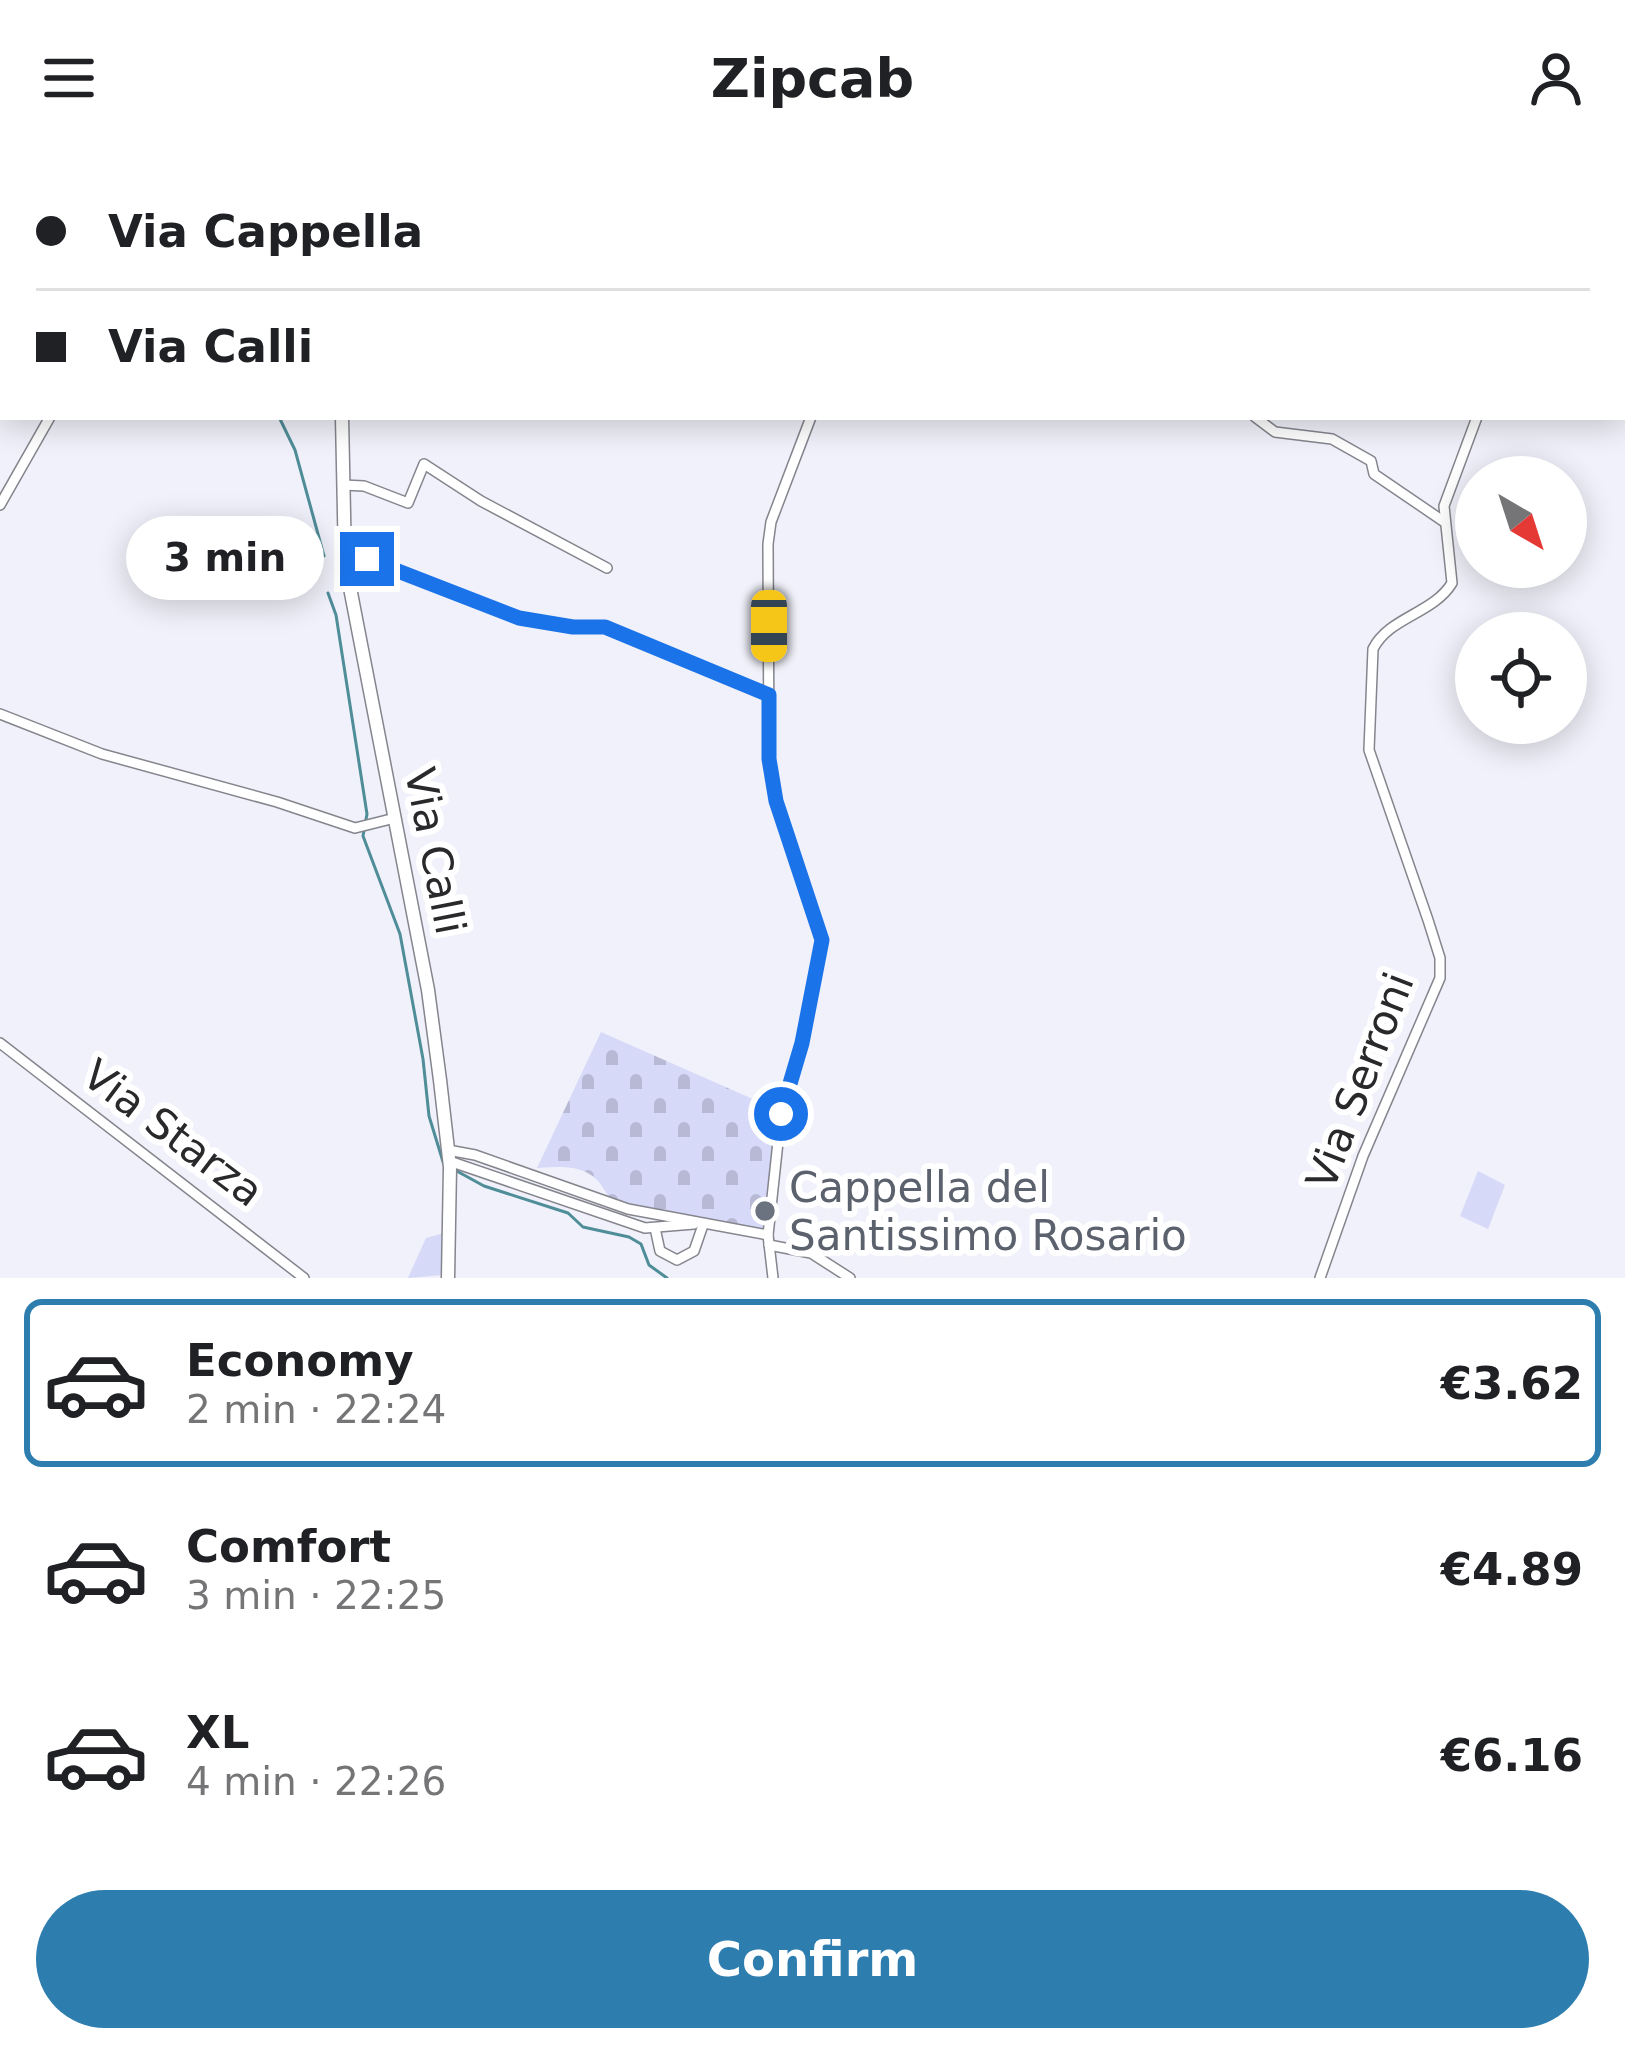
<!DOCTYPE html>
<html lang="en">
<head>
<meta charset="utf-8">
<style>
	body { margin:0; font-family:"DejaVu Sans",sans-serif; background:#f2f2f2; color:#202124; height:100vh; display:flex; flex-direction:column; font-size:45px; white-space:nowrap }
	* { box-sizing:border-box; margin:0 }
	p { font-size:39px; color:#757577 }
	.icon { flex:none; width:66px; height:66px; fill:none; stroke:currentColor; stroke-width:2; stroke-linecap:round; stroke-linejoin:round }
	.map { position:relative; height:1122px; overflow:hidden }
	.details { display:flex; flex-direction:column; background:#fff; flex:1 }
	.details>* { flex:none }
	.guide { position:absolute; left:0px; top:0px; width:1626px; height:264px; box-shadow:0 6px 30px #0003; display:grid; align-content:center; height:264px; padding:0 36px; background:#fff }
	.needle { width:78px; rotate:141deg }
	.buttons { position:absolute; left:1455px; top:300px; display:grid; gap:24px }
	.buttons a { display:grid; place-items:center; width:132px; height:132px; border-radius:50%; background:#fff; box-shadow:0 6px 30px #0003; font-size:60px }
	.end { position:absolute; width:54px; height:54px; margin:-27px; border:15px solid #1a73e8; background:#fff; box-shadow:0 0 0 6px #fff }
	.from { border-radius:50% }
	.bubble { position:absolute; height:84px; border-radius:42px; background:#fff; box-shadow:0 6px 30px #0003; font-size:39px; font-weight:600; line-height:84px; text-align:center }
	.car { position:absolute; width:36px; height:72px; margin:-36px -18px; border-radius:15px; box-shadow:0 0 9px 3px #0007; background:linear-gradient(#f5c518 24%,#345 0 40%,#f5c518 0 76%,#345 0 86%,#f5c518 0) }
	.guide b { display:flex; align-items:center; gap:42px; height:114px; font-size:45px }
	.guide b+b { border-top:3px solid #e0e0e0 }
	.guide i { width:30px; height:30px; background:#202124 }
	ul { padding:21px 0 0; list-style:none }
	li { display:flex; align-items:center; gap:36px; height:168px; margin:0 24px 18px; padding:0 12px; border:6px solid transparent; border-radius:18px }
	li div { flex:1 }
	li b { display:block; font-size:45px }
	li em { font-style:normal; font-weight:600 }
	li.selected { border-color:#2e7daf }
	li>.icon { width:108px; height:108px; stroke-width:1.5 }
	.button { display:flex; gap:24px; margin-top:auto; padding:24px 36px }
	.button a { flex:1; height:138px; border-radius:72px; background:#2e7daf; color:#fff; font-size:48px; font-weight:600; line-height:138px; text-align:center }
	header { display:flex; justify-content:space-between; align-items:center; height:156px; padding:0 36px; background:#fff; font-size:54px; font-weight:600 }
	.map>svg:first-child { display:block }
	.cemetery { fill:url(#cemetery-stones) }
	.park { fill:#d6d9f8 }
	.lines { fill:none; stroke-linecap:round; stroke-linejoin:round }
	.stream { stroke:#4f8d98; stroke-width:3 }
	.minor-casing { stroke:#84858d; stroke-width:12 }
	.major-casing { stroke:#84858d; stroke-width:15 }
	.minor { stroke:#fff; stroke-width:9 }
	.major { stroke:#fff; stroke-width:12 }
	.route { stroke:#1a73e8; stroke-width:15 }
	.worship-dot { fill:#6b7280; stroke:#fff; stroke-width:4.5 }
	.labels { text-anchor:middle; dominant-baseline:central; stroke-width:12; stroke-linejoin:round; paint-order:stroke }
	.street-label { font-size:42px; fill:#29292c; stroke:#fff }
	.worship-label { font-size:42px; fill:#5b616d; stroke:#fff; text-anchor:start }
</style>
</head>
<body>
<header><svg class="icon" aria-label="menu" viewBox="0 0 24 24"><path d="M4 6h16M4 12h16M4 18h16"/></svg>Zipcab<svg class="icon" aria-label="person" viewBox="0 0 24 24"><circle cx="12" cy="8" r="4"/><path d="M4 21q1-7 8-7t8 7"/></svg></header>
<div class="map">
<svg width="1625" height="1122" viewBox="0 0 1625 1122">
	<defs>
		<pattern id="cemetery-stones" width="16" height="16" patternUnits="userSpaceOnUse" patternTransform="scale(3)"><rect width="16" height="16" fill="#d6d9f8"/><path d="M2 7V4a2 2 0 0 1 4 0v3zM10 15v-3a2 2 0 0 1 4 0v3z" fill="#b8bad5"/></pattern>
	</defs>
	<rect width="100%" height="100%" fill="#f0f1fa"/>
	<path class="cemetery" d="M601 876 780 955 768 1073 700 1065 617 1047C605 1040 606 1033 597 1024 581 1008 558 1011 537 1012Z"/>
	<g class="park">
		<path d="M1478 1015 1505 1029 1488 1073 1460 1060Z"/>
		<path d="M444 1077 443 1119 408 1122 426 1082Z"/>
	</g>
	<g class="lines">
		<g class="stream">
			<path d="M279 261 295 294 324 400"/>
			<path d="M328 437 336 459 367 658 363 680 400 778 423 903 429 960 444 1009"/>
			<path d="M453 1013 484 1030 568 1057 583 1071 629 1081 641 1088 649 1109 667 1122"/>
		</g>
		<g class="minor-casing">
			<g id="minor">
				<path d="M65 0 70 3"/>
				<path d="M827 0 832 3"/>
				<path d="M207 3 208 0"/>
				<path d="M901 3 905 0"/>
				<path d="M918 3 921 0"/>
				<path d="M1623 175 1625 174"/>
				<path d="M1255 261 1275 276 1332 283 1371 305 1374 318 1443 365"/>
				<path d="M343 329 364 330 408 347 424 308 481 345 607 412"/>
				<path d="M0 349 50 261"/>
				<path d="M343 394 519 462 573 471H605L769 539"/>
				<path d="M0 558 102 598 277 646 355 672 395 662"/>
				<path d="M0 887 304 1122"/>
				<path d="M448 994 475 999 628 1053 768 1079"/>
				<path d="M449 1005 645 1072 694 1068"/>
				<path d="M655 1072 660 1095 677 1104 694 1095 703 1069"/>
				<path d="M769 1089 811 1097 850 1122"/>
				<path d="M773 1122 768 1079 781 958 802 887 822 784 776 645 769 603 768 388 771 366 811 261"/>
				<path d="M1320 1122 1363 1000 1440 822V802L1428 764 1369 594 1373 493C1389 461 1433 458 1452 427L1444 350 1477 261"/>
			</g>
		</g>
		<g class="major-casing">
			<g id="major">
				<path d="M413 3 414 0"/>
				<path d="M342 261 345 406 428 834 440 924 450 1011 448 1122"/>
			</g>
		</g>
		<use href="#minor" class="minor"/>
		<use href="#major" class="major"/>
	</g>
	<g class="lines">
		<path class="route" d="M367 403 519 462 573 471H605L769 539V603L776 645 822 784 802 887 781 958"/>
	</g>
	<circle class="worship-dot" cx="765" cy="1055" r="12"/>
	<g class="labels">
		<g class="street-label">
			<text transform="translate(435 695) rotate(79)">Via Calli</text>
			<text transform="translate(1360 925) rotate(-69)">Via Serroni</text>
			<text transform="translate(173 977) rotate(37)">Via Starza</text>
		</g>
		<g class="worship-label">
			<text x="789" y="1031">Cappella del<tspan x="789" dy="48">Santissimo Rosario</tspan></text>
		</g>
	</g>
</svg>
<div class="buttons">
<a><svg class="needle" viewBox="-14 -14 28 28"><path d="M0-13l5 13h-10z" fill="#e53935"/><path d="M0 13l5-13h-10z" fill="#757577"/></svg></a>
<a><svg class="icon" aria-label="locate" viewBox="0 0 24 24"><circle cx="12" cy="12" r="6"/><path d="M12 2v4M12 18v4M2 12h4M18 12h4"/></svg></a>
</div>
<i class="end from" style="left:781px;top:958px"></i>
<i class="end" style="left:367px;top:403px"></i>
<div class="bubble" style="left:126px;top:360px;width:198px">3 min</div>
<i class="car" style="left:769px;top:470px;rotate:180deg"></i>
<div class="guide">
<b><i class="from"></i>Via Cappella</b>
<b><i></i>Via Calli</b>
</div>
</div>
<section class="details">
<ul>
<li class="selected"><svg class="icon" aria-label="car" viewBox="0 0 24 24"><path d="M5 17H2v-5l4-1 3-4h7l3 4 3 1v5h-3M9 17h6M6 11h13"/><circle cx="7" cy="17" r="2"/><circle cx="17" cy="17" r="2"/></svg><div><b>Economy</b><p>2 min · 22:24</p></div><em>€3.62</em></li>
<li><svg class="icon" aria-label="car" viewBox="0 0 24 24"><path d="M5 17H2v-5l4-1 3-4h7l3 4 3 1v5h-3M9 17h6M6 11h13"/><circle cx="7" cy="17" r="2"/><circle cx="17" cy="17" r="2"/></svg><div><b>Comfort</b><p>3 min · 22:25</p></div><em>€4.89</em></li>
<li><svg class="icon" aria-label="car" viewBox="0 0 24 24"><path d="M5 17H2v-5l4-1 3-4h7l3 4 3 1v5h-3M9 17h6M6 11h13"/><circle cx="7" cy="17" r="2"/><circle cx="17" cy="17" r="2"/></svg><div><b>XL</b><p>4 min · 22:26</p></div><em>€6.16</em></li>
</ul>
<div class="button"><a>Confirm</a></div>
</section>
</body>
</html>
